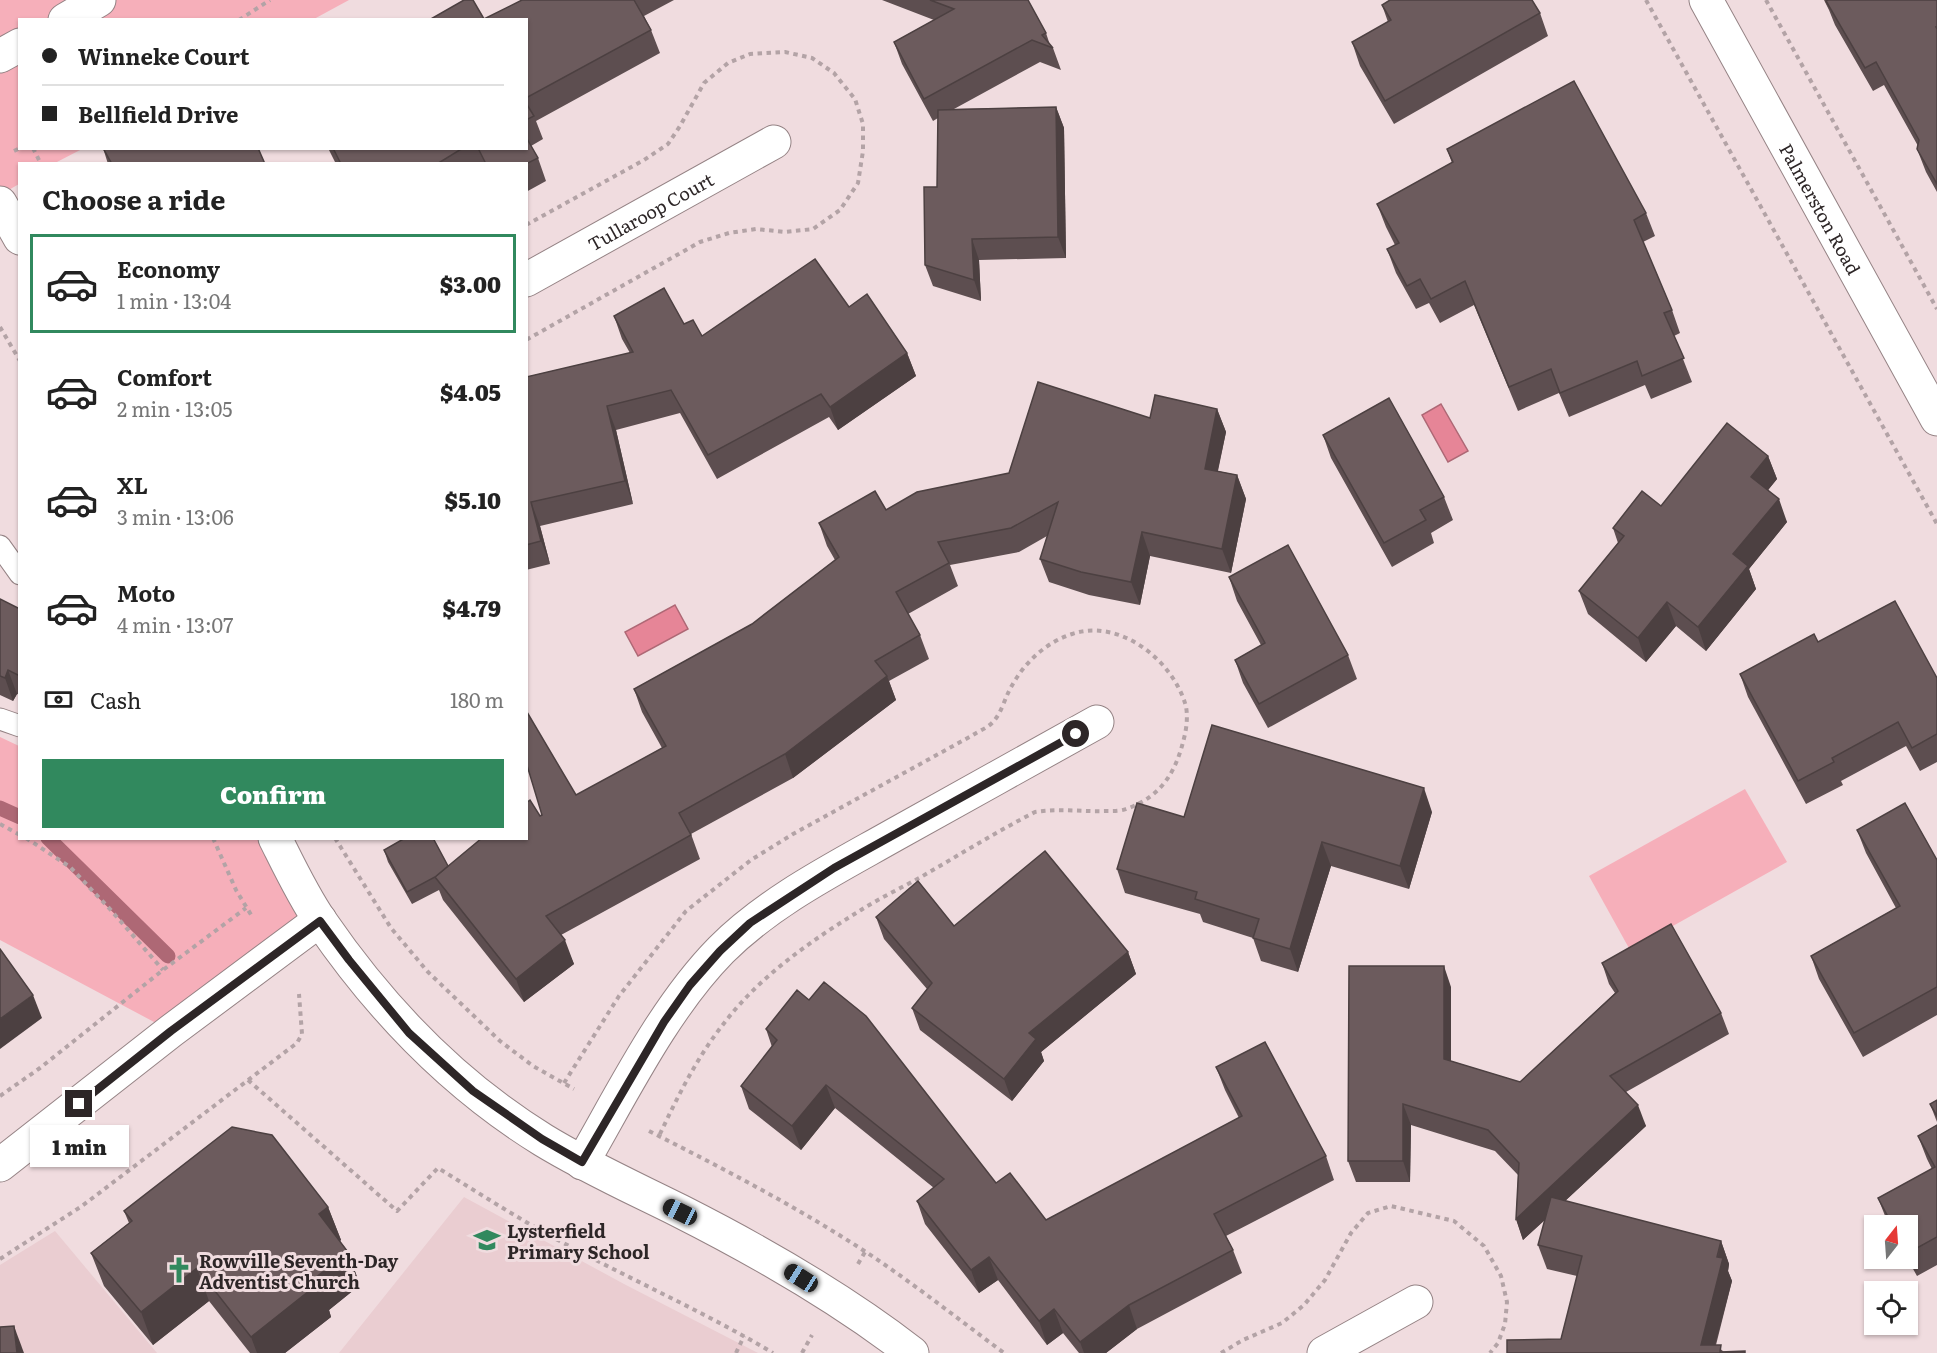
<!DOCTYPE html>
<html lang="en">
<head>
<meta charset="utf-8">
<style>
	body { margin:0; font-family:Literata,serif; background:#f2f2f2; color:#222; height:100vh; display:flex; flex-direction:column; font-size:22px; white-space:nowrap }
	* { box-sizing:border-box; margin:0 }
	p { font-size:20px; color:#767676 }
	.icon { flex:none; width:33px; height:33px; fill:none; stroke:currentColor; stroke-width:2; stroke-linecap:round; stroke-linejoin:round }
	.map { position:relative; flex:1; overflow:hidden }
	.panel { position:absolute; left:18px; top:162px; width:510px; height:678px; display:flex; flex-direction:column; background:#fff; border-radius:0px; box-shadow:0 2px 4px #0004 }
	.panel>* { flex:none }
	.top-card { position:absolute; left:18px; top:18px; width:510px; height:132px; border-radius:0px; box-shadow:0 2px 4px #0004; display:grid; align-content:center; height:132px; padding:0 24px; background:#fff }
	.needle { width:39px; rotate:17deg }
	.tools { position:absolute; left:1864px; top:1215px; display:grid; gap:12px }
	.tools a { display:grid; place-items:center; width:54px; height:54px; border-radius:0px; background:#fff; box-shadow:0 2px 4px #0004; font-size:30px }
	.end { position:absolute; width:27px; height:27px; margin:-14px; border:8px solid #2d2627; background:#fff; box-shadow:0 0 0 3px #fff }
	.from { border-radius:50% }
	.bubble { position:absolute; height:42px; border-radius:0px; background:#fff; box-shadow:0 2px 4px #0004; font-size:20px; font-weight:800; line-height:42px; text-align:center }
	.car { position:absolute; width:18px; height:36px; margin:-18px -9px; border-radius:8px; box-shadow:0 0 4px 2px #0007; background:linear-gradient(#222 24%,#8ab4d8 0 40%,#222 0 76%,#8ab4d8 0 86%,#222 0) }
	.top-card b { display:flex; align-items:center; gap:21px; height:57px; font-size:22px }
	.top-card b+b { border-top:2px solid #e0e0e0 }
	.top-card i { width:15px; height:15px; background:#222 }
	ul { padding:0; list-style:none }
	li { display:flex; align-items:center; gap:18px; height:99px; margin:0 12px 9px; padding:0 12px; border:3px solid transparent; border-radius:0px }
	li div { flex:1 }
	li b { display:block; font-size:22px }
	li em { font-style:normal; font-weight:800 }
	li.current { border-color:#31895e }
	li>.icon { width:54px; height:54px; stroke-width:1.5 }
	h2 { padding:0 24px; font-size:27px; line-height:72px }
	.pay { display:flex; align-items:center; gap:15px; height:66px; padding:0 24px; font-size:22px }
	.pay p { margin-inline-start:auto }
	.cta { display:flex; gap:12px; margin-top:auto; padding:12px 24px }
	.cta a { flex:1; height:69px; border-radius:0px; background:#31895e; color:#fff; font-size:24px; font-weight:800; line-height:69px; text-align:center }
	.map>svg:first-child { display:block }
	.built { fill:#eacdd1 }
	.green { fill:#f6afba }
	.water { fill:#e68597; stroke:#ae6875; stroke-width:1.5 }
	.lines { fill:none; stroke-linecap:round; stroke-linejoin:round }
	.stream { stroke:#ae6875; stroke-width:15 }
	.lane-casing { stroke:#958385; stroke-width:23 }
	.street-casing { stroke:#958385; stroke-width:35 }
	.primary-casing { stroke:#958385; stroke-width:35 }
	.path { stroke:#b3a3a6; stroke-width:4; stroke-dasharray:4.5 4.5; stroke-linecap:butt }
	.lane { stroke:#fff; stroke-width:21 }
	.street { stroke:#fff; stroke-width:33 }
	.primary { stroke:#fff; stroke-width:33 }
	.wall { fill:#5d4e50 }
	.shaded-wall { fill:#4c4041 }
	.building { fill:#6c5b5d; stroke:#4c4041; stroke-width:1.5 }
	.route { stroke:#2d2627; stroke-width:8 }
	.labels { text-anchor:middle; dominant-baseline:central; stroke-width:6; stroke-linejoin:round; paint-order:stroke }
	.street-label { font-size:18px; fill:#2d2627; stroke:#f0dcdf }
	.poi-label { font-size:18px; font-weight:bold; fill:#2d2627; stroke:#f0dcdf; text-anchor:start }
</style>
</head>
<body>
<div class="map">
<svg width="1937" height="1353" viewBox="0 0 1937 1353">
	<rect width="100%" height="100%" fill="#f0dcdf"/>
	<g class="built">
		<path d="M464 1197 624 1284 758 1353H339Z"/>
		<path d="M55 1231 157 1353H0V1265Z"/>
	</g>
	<g class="green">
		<path d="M0 0H349L314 19 20 20V148L82 149 55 163 20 164 19 184 0 195Z"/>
		<path d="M0 737 19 746 20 838 275 839 320 920 171 1031 0 940Z"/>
		<path d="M1745 789 1787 862 1630 950 1589 876Z"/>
	</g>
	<g class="water">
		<path d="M1441 404 1468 451 1448 462 1422 415Z"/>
		<path d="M675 605 688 629 638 656 625 632Z"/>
	</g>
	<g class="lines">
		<g class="stream">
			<path d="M0 808 20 817"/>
			<path d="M48 838 168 956"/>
		</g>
		<g class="lane-casing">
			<g id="lane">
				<path d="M0 546 20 574"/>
				<path d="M0 719 20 726"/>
			</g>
		</g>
		<g class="street-casing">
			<g id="street">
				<path id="s1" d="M1706 0 1937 419"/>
				<path d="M0 203 20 238"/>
				<path id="s2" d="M526 280 774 142"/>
				<path d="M275 838C289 866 303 896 321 922 380 1008 454 1085 543 1140 587 1167 634 1188 680 1211 759 1251 841 1298 912 1353"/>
				<path d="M582 1163C623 1092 664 1008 721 950 770 901 834 869 894 835 962 797 1029 760 1097 722"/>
				<path d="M0 1165 171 1031 320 920"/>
				<path d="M1324 1353 1416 1302"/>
			</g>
		</g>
		<g class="primary-casing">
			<g id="primary">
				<path d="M65 20 99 0"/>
				<path d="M0 56 20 45"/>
			</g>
		</g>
		<g class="path">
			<path d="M1646 0 1937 524"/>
			<path d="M1766 0 1937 309"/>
			<path d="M239 20 270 0"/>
			<path d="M33 148 41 164"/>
			<path d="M14 151 20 148"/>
			<path d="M526 225 644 160 668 144 680 126 704 83 728 63 750 54 785 52 812 58 834 73 855 99 863 124V151L858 183 840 210 813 229 785 232 756 229 729 233 700 242 526 340"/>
			<path d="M0 327 20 361"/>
			<path d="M0 824 20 835"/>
			<path d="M26 838 70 867 109 908 163 970"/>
			<path d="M213 838 236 890 253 918"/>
			<path d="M335 838 391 928 428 972 500 1041 533 1066 574 1089"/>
			<path d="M248 1080 397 1211 438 1168C482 1195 525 1223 571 1247 638 1283 708 1314 773 1353"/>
			<path d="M564 1083 619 996 686 911 751 860 793 834 973 735C979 731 987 728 992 723 1001 714 1004 701 1009 691 1022 665 1044 643 1072 634 1119 618 1171 659 1185 703 1188 712 1187 725 1185 734 1177 770 1163 796 1126 809 1121 811 1114 811 1108 811 1084 812 1060 808 1035 812 996 832 959 855 921 877 901 888 880 898 861 910 812 940 760 976 725 1022 697 1057 678 1096 659 1136"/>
			<path d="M0 1096 40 1068 163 970 246 908"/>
			<path d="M649 1131C726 1170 803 1210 875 1258 919 1288 961 1321 1004 1353"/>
			<path d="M0 1259 82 1206 297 1043 302 1034 299 994"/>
			<path d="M858 1264 865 1252"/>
			<path d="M736 1353 744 1336"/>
			<path d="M802 1353 812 1335"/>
			<path d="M1221 1353 1243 1340 1282 1323 1304 1305 1325 1280 1351 1233 1368 1213 1391 1206 1454 1221 1484 1246 1501 1276 1507 1302 1505 1324 1498 1343 1490 1353"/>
		</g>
		<use href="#lane" class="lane"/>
		<use href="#street" class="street"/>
		<use href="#primary" class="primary"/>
	</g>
	<g class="wall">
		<path d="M522 0H674L644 16 651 30 660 53 536 121 543 139 531 146 538 158 546 181 526 192V164H336L328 148H526V20L484 19Z"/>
		<path d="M882 0H1028L1046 33 1050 45 1053 48 1061 70 1040 62 954 109 1056 107 1064 128 1066 258 979 260 981 301 933 286 925 265 937 187 938 118 933 121 902 64 894 42 934 20Z"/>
		<path d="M1824 0H1937V192L1926 172 1917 149 1918 146 1884 85 1873 91 1835 25 1829 10Z"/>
		<path d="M1382 5 1540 13 1548 36 1394 124 1360 66 1352 42 1388 22Z"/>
		<path d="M103 148 265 164H108Z"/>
		<path d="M1447 149 1646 213 1655 236 1643 242 1672 310 1680 333 1674 336 1692 382 1651 399 1645 385 1569 417 1559 393 1518 411 1474 305 1440 323 1429 303 1416 309 1396 273 1387 249 1395 245 1386 227 1377 204 1452 163Z"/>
		<path d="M849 307 907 353 916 376 838 430 829 417 717 479 680 413 616 430 633 504 540 526 550 564 526 570V377L630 353 622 339 614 316 684 324 702 336Z"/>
		<path d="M1217 409 1226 432 1218 471 1237 475 1246 499 1231 573 1150 556 1140 605 1089 595 1049 582 1040 559 1047 536 1019 552 950 565 958 586 908 614 920 635 929 659 889 681 896 700 793 778 691 834 700 859 561 935 574 964 524 1002 443 900 439 890 412 904 388 862 384 850 448 866 662 748 642 712 634 689 752 624 835 560 827 546 819 523 886 510 1009 473 1150 418Z"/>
		<path d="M1323 435 1444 497 1453 520 1431 533 1434 543 1392 567 1331 458Z"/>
		<path d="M1768 456 1777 479 1768 490 1787 522 1749 569 1756 589 1706 651 1676 626 1646 662 1588 614 1579 591 1618 543 1613 528Z"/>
		<path d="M1229 577 1348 655 1357 679 1268 728 1243 683 1235 660 1261 645 1237 601Z"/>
		<path d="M0 599 20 609V695L17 694 13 701 0 695Z"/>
		<path d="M1818 642 1937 678V762L1920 771 1906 746 1841 781 1843 785 1806 804 1748 697 1740 674Z"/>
		<path d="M1432 812 1409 889 1331 866 1298 972 1261 961 1253 938 1203 922 1200 914 1125 893 1117 869 1184 817Z"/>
		<path d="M1857 830 1937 860V1015L1863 1057 1819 979 1811 956 1896 908 1866 853Z"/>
		<path d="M876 917 954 926 1128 952 1136 974 1041 1052 1044 1061 1012 1101 920 1030 912 1008 927 989 884 939Z"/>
		<path d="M1602 963 1721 1013 1729 1034 1626 1092 1646 1126 1565 1201 1721 1241 1729 1264 1728 1271 1732 1281 1716 1345 1724 1352 1745 1351V1353H1507L1561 1339 1577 1276 1547 1269 1538 1245 1545 1220 1523 1240 1516 1219 1518 1175 1495 1151 1411 1125 1410 1182H1356L1348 1161 1451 987V1061L1520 1082 1615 993 1609 984Z"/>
		<path d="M766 1029 996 1183 1046 1220 1239 1118 1225 1090 1216 1067 1326 1156 1334 1180 1226 1236 1233 1250 1242 1273 1137 1329 1106 1353H1079L1063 1333 1047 1345 998 1280 979 1293 925 1224 917 1201 934 1188 835 1108 801 1150 749 1109 741 1086 772 1047Z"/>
		<path d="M1937 1100V1122L1930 1104Z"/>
		<path d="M1937 1125V1265L1917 1276 1907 1258H1908V1226H1889L1878 1198 1932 1169 1927 1159 1918 1136Z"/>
		<path d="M328 1207 341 1240 340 1241 348 1252 360 1285 329 1310 331 1317 285 1353H250L209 1301 153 1345 104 1286 91 1253 129 1223 124 1211Z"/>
	</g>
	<g class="shaded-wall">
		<path d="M1056 107 1064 128 1066 258 1058 237Z"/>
		<path d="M972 239 979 260 981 301 974 280Z"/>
		<path d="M907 353 916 376 838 430 830 407Z"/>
		<path d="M607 406 616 430 633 504 625 481Z"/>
		<path d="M1217 409 1226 432 1213 492 1205 469Z"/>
		<path d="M1768 456 1777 479 1760 500 1751 477Z"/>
		<path d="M1237 475 1246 499 1231 573 1222 549Z"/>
		<path d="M1779 499 1787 522 1749 569 1756 589 1706 651 1698 627 1733 554Z"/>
		<path d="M531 502 540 526 550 564 541 541Z"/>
		<path d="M1142 532 1150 556 1140 605 1131 582Z"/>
		<path d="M1667 602 1676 626 1646 662 1638 638Z"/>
		<path d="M8 670 17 694 13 701 5 678Z"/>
		<path d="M887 676 896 700 793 778 785 754Z"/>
		<path d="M1424 788 1432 812 1409 889 1400 866Z"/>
		<path d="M1322 842 1331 866 1298 972 1290 949Z"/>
		<path d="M565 940 574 964 524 1002 516 979Z"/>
		<path d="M1128 952 1136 974 1041 1052 1044 1061 1012 1101 1004 1079 1029 1033Z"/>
		<path d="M1444 966 1451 987V1080L1444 1059Z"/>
		<path d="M33 995 42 1018 0 1049V1019Z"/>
		<path d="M826 1085 835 1108 801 1150 792 1126Z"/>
		<path d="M1403 1104 1411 1125 1410 1182 1403 1161Z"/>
		<path d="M1638 1105 1646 1126 1523 1240 1516 1219Z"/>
		<path d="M328 1207 341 1240 331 1248 319 1214Z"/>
		<path d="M1721 1241 1729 1264 1728 1271 1732 1281 1713 1353 1701 1345Z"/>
		<path d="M348 1252 360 1285 329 1310 331 1317 285 1353H257L251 1337 315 1278Z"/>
		<path d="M989 1257 998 1280 979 1293 971 1270Z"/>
		<path d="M197 1268 209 1301 153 1345 141 1312Z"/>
		<path d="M1129 1305 1137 1329 1106 1353H1084L1080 1342Z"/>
		<path d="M1054 1309 1063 1333 1047 1345 1039 1321Z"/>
		<path d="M14 1326 24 1353H17Z"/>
	</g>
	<g class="building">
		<path d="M464 0H473L484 19 522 0H634L651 30 526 98V20H429Z"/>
		<path d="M930 0H1028L1046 33 1042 35 1053 48 1032 40 924 99 894 42 954 9Z"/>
		<path d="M1390 0H1532L1540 13 1385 101 1352 42 1391 20 1382 5Z"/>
		<path d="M1828 0H1937V27H1936L1937 29V184L1917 149 1919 140 1876 62 1865 68 1826 1Z"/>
		<path d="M1574 81 1646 213 1634 220 1672 310 1664 313 1684 358 1642 376 1637 361 1560 393 1551 369 1509 387 1465 281 1431 299 1420 279 1407 286 1387 249 1399 243 1377 204 1453 162 1447 149Z"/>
		<path d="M526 103 534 116 526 120Z"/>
		<path d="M1056 107 1058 237 972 239 974 280 925 265 924 187H937L938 110Z"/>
		<path d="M526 137 538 158 526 164H486L478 148H526Z"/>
		<path d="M103 148H258L265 164H112Z"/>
		<path d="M333 148H463L437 164H341Z"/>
		<path d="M815 259 849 307 867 294 907 353 830 407 821 394 708 455 671 390 607 406 625 481 531 502 541 541 526 545V377L633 352 614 316 664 288 684 324 693 320 702 336Z"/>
		<path d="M1038 382 1150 418 1155 395 1217 409 1205 469 1237 475 1222 549 1142 532 1131 582 1081 572 1040 559 1058 502 1011 528 938 542 949 563 896 592 920 635 875 661 887 676 785 754 679 813 691 835 546 916 565 940 516 979 435 877 482 838H526V803L530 800 540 816 542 815 526 762V712H527L576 795 666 746 634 689 752 624 839 557 819 523 875 491 886 510 917 492 1009 473Z"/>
		<path d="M1389 398 1444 497 1420 510 1426 520 1384 543 1323 435Z"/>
		<path d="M1727 423 1768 456 1751 477 1779 499 1733 554 1748 566 1698 627 1667 602 1638 638 1579 591 1624 536 1613 528 1642 491 1661 506Z"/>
		<path d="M1288 545 1348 655 1259 704 1235 660 1265 643 1229 577Z"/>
		<path d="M0 599 20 609V676L8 670 5 678 0 676Z"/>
		<path d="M1895 601 1937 678V734L1912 748 1898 722 1832 758 1834 762 1798 781 1740 674 1814 634 1818 642Z"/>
		<path d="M1212 725 1424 788 1400 866 1322 842 1290 949 1253 938 1259 919 1195 899 1197 892 1117 869 1137 803 1184 817Z"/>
		<path d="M1905 803 1937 860V987L1854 1033 1811 956 1900 906 1857 830Z"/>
		<path d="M405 838H433L448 866 435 877 407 892 384 850Z"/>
		<path d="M1045 851 1128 952 1029 1033 1036 1039 1004 1079 912 1008 932 983 876 917 918 881 954 926Z"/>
		<path d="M1671 924 1721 1013 1610 1076 1638 1105 1516 1219 1519 1163 1488 1130 1403 1104V1161H1348L1349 966H1444V1059L1520 1082 1618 991 1602 963Z"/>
		<path d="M0 949 33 995 0 1019Z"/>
		<path d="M824 982 866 1016 996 1183 1010 1173 1046 1220 1242 1116 1216 1067 1265 1042 1326 1156 1214 1214 1233 1250 1129 1305 1080 1342 1054 1309 1039 1321 989 1257 971 1270 917 1201 944 1179 826 1085 792 1126 741 1086 777 1040 766 1029 797 990 809 1000Z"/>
		<path d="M1937 1100V1116L1930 1104Z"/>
		<path d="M1937 1125V1237L1908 1253V1226H1893L1878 1198 1935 1167 1918 1136Z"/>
		<path d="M232 1127 272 1135 328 1207 319 1214 348 1252 315 1278 319 1283 251 1337 197 1268 141 1312 91 1253 132 1221 124 1211Z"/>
		<path d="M1551 1197 1721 1241 1717 1257 1723 1258 1701 1345H1721L1720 1352 1745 1351V1353H1507V1340L1561 1339 1582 1256 1538 1245Z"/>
		<path d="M14 1326 17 1353H0V1327Z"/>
	</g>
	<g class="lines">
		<path class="route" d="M79 1104 171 1031 320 921 349 960 409 1033 473 1091 542 1139 582 1162 664 1022 690 985 720 951 750 923 834 868 1076 734"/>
	</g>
	<defs>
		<g id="school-bare" transform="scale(2.07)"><path d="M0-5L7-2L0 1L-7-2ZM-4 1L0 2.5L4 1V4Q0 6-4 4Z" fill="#31895e" stroke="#f0dcdf" stroke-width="2.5" paint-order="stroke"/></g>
		<g id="church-bare" transform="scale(2.07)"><path d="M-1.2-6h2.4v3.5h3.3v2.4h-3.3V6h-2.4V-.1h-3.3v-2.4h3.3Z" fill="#31895e" stroke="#f0dcdf" stroke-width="2.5" paint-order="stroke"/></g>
	</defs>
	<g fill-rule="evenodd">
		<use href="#school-bare" x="487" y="1240"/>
		<use href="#church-bare" x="179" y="1270"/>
	</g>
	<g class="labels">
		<g class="street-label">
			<text stroke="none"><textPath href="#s1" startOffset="238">Palmerston Road</textPath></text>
			<text stroke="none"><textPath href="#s2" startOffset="142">Tullaroop Court</textPath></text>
		</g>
		<g class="poi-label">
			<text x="507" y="1230">Lysterfield<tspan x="507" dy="21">Primary School</tspan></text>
			<text x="199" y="1260">Rowville Seventh-Day<tspan x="199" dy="21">Adventist Church</tspan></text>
		</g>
	</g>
</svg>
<div class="tools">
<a><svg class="needle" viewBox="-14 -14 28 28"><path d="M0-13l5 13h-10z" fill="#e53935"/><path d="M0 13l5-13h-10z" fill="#767676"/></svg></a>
<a><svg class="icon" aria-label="locate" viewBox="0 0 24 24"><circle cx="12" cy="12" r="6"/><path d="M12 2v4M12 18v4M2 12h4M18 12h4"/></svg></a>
</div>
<i class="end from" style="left:1076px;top:734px"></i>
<i class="end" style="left:79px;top:1104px"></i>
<div class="bubble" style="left:30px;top:1125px;width:99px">1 min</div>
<i class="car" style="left:680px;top:1212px;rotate:296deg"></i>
<i class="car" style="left:801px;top:1278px;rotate:302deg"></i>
<div class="top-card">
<b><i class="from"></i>Winneke Court</b>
<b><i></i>Bellfield Drive</b>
</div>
<section class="panel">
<h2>Choose a ride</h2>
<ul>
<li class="current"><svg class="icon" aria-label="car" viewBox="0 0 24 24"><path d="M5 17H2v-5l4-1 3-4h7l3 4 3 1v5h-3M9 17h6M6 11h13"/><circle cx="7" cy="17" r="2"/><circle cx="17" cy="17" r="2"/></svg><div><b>Economy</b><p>1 min · 13:04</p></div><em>$3.00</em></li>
<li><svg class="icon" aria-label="car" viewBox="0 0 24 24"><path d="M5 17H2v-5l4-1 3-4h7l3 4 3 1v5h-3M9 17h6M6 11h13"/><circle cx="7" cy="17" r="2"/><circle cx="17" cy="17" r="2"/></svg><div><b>Comfort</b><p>2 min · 13:05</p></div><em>$4.05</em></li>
<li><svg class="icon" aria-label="car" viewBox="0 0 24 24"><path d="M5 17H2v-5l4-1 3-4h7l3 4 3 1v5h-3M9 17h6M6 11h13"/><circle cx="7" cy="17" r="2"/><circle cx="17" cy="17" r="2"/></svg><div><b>XL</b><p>3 min · 13:06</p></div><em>$5.10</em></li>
<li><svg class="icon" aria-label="car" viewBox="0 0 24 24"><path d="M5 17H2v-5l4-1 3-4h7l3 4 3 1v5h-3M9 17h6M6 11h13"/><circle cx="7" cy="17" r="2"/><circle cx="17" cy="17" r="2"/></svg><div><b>Moto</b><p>4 min · 13:07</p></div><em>$4.79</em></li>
</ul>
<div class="pay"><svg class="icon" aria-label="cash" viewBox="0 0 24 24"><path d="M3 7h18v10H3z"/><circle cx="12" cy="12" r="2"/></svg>Cash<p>180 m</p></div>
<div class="cta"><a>Confirm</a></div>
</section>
</div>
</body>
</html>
